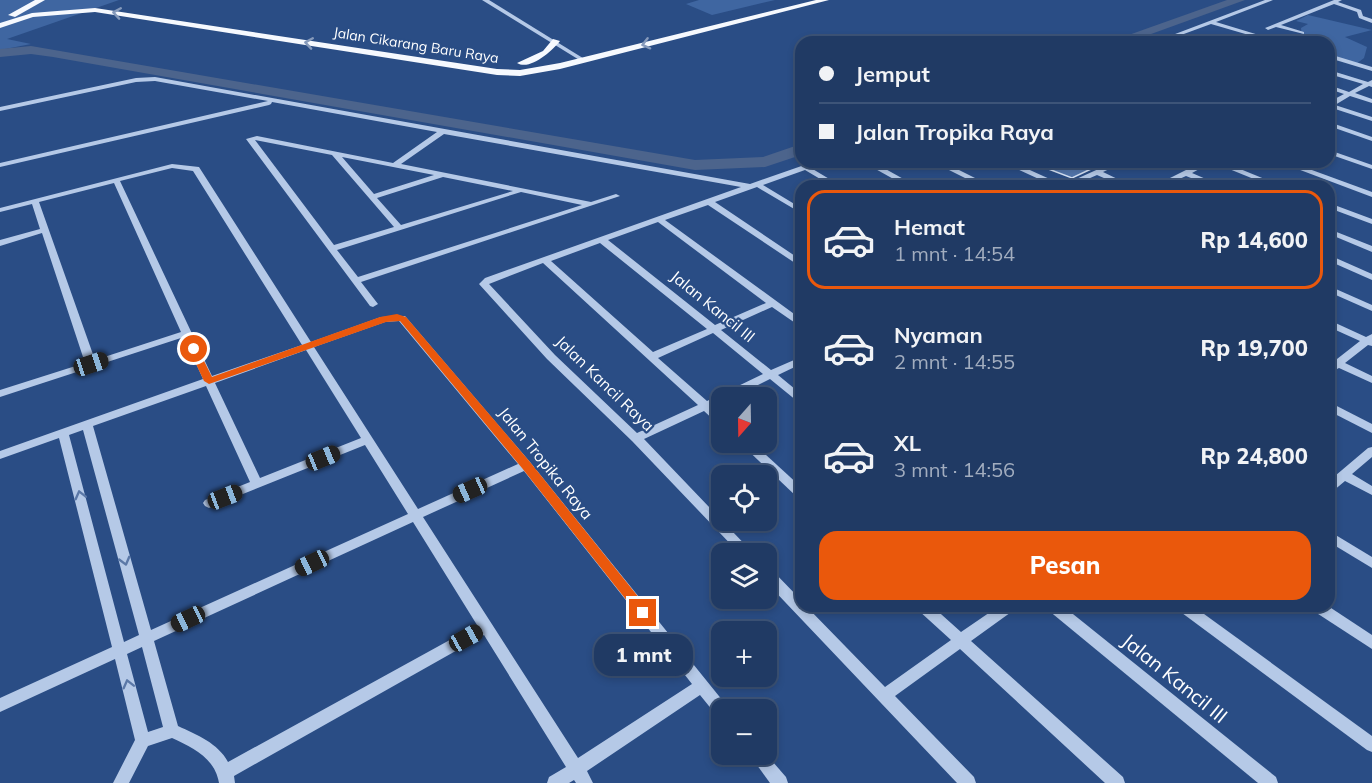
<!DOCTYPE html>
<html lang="id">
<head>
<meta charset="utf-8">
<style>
	body { margin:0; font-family:Mulish,sans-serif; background:#2d456d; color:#f1f3f6; height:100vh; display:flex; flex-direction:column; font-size:22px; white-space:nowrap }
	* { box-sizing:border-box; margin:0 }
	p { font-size:20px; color:#a2adbf }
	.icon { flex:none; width:33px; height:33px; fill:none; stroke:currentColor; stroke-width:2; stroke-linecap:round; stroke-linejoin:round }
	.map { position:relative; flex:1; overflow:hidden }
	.details { position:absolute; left:795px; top:180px; width:540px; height:432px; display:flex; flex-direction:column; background:#203a64; border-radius:18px; box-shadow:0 3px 9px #0003,0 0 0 2px #3d5478 }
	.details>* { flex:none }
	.top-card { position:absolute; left:795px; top:36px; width:540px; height:132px; border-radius:18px; box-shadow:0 3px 9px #0003,0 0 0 2px #3d5478; display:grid; align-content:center; height:132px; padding:0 24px; background:#203a64 }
	.needle { width:39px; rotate:200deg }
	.tools { position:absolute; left:711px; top:387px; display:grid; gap:12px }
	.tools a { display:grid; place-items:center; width:66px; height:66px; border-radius:12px; background:#203a64; box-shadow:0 3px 9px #0003,0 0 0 2px #3d5478; font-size:30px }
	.end { position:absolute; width:27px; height:27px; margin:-14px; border:8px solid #ea580c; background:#fff; box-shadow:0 0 0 3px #fff }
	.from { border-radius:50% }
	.bubble { position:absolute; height:42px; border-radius:18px; background:#203a64; box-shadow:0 3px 9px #0003,0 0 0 2px #3d5478; font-size:20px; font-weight:800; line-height:42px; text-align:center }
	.car { position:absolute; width:18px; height:36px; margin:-18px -9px; border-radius:8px; box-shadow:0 0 4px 2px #0007; background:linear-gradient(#222 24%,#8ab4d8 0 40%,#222 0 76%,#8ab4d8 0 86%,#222 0) }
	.top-card b { display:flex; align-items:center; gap:21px; height:57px; font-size:22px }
	.top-card b+b { border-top:2px solid #3d5478 }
	.top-card i { width:15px; height:15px; background:#f1f3f6 }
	ul { padding:10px 0 0; list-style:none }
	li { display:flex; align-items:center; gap:18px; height:99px; margin:0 12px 9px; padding:0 12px; border:3px solid transparent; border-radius:18px }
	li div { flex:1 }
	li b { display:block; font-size:22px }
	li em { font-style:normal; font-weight:800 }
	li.selected { border-color:#ea580c }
	li>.icon { width:54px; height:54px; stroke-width:1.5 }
	.cta { display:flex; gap:12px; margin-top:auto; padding:12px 24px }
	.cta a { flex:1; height:69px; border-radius:18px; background:#ea580c; color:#fff; font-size:24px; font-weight:800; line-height:69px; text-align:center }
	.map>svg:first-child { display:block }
	.green { fill:#3f66a1 }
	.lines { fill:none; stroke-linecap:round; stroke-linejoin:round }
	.river { fill:#4c648c; fill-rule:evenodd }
	.building { fill:#5376ac; stroke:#d8e4f6; stroke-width:1.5 }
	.minor { fill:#b5c9e7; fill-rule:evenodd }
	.major { fill:#f6f9fe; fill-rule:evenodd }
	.oneway { stroke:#869abb }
	.oneway2 { stroke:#5b78a7 }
	.route { fill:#ea580c }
	.labels { text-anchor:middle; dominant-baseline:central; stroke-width:4.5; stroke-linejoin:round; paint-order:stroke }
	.far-street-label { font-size:14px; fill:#fff; stroke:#2a4d85 }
	.street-label { font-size:16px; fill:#fff; stroke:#2a4d85 }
	.near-street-label { font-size:20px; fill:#fff; stroke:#2a4d85 }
</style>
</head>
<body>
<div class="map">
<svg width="1372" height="783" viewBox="0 0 1372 783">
	<rect width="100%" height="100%" fill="#2a4d85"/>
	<g class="green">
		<path d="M0 0H119L7 39 31 44 0 50Z"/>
		<path d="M699 0H775L712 15 686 4Z"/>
		<path d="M1308 15 1372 30 1345 37 1367 47 1364 58 1356 64 1329 55V42H1309L1302 38 1301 28 1308 24 1296 21Z"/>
	</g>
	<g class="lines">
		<g class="river">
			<path d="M1227 0H1245L1129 42H1109Z"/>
			<path d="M31 46 695 160 763 157 801 144V155L765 167 695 170 53 57 31 54 0 57V49Z"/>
		</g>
	</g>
	<path class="building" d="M1030 162H1070L1091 169 1072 178Z"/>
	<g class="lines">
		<g class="minor">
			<path d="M482 0H489L586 60 581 61Z"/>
			<path d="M1265 0H1273L1216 22 1282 42H1273L1211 24 1162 42H1154Z"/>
			<path d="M1334 0H1342L1338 2 1361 10 1363 16 1372 19V23L1359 18 1357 12 1334 4 1281 25 1304 32V34L1276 27 1268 30 1265 28Z"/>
			<path d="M1209 34 1230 41 1231 42H1222L1207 37V35Z"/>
			<path d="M1329 54 1372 67V71L1329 58Z"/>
			<path d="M1329 70 1368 82 1372 80V87L1369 86 1355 93 1372 99V103L1350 96 1335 105 1372 117V121L1329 107V102L1344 94 1329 89V85L1349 92 1363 84 1329 74Z"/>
			<path d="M155 77 750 184 813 162H824L811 168 841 186H832L805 170 763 185 801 208V213L757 187 715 202 801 260V267L708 205 665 220 801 319V327L772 307 721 330 771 370 801 357V364L778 375 801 394V403L797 401 770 379 732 398H722V402L713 407 722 414V425L718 424 704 411 644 439 754 554H740L632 441 547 359 479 284 485 278 741 187 444 134 401 164 591 202 616 194 620 196 361 282 378 304 373 307 370 306 246 139 257 136 393 163 437 132 272 102 271 104 269 105 0 167V163L268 101 155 81 136 82 0 111V107L136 78ZM255 140 332 155 394 227 334 245ZM342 157 434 175 374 194ZM443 177 513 191 401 225 377 198ZM521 192 582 205 358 277 337 250ZM658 222 766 303 715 325 608 240ZM600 243 707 329 653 352 551 261ZM543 263 698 405 637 433 555 355 489 284ZM713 333 763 374 707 401 658 358Z"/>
			<path d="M1329 122 1372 137V141L1329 126Z"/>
			<path d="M1329 150 1372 165V169L1329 154Z"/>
			<path d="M863 162H873L916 186H906Z"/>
			<path d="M933 162H943L991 186H981Z"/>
			<path d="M1002 162H1012L1063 185 1114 162H1124L1103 172 1132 186H1122L1097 175 1072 186H1054Z"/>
			<path d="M1202 162H1212L1192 173 1222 186H1211L1186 176 1164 186H1154Z"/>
			<path d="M1212 162H1223L1282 186H1271Z"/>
			<path d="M1279 162H1290L1372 192V197Z"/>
			<path d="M172 164 199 167 311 342 381 317 405 316 530 462 727 706 729 710H722V718L717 716 700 695 587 771 593 783H576L574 780 569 783H547L549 777 566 767 484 635 234 776 235 783H219C215 758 193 748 172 738L148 746 129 783H113L135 740 115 659 0 712V698L112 647 59 438 0 459V451L203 379 184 337 0 397V390L85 363 42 233 0 246V240L40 229 32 204 0 212V208ZM172 168 193 171 302 345 212 376 120 181ZM114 183 181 332 95 360 39 202ZM399 321 518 464 418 509 314 347 385 322ZM306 350 361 438 260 478 215 383ZM206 386 250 482 205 500 203 503 205 506 209 508 213 506 365 445 408 514 151 630 93 426ZM83 430 139 635 124 642 69 435ZM524 471 692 684 578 758 423 517ZM413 522 477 625 228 762C218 743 197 735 178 726L154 641ZM142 647 163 727 148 732 127 654Z"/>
			<path d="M1329 203 1372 219V224L1329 208Z"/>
			<path d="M1329 229 1372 246V252L1329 234Z"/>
			<path d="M1329 255 1372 274V280L1329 261Z"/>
			<path d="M1329 286 1372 305V311L1329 292Z"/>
			<path d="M1329 320 1366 337 1372 334V346L1368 345 1345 363 1372 376V383L1339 368 1329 373V365L1331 364 1329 363V356L1337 359 1360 341 1329 327Z"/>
			<path d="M1329 402 1372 424V433L1329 411Z"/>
			<path d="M739 442H752L801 487V498L797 497Z"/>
			<path d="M1372 447V457L1352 474 1372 486V495L1345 481 1333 491 1329 492V481L1368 448Z"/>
			<path d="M1329 531 1372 557V568L1329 542Z"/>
			<path d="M766 568 771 569 801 600V606H806L885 687 951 640 918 610 916 606H932L961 632 999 606H1016L1014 610 971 641 1123 777 1125 783H1105L960 649 895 696 974 777 976 783H957L766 582Z"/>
			<path d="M1046 606H1063L1276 777 1278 783H1258L1048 610Z"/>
			<path d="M1176 606H1193L1372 736V752L1367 750 1178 610Z"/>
			<path d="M1310 606H1328L1372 635V649L1312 610Z"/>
			<path d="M749 754H766L786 777 788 783H770Z"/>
		</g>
		<g class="major">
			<path d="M35 0H45L15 17 8 15Z"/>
			<path d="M816 0H829L560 69 520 76 497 75 95 12 33 17 0 28V23L32 13 95 8 497 69 520 70 560 63Z"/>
			<path d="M553 39 560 41C552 51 530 71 517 63L543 51Z"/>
		</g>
	</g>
	<defs><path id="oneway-chevron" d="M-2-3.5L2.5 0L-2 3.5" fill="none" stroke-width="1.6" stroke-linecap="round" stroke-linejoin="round" transform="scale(1.5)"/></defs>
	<g class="oneway">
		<use href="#oneway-chevron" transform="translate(117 13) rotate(-171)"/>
		<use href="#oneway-chevron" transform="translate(309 43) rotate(-171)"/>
		<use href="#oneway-chevron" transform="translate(646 44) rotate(166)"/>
	</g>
	<g class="oneway2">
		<use href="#oneway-chevron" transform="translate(80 495) rotate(-104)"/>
		<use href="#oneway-chevron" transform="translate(125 561) rotate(75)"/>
		<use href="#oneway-chevron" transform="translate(128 684) rotate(-104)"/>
	</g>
	<path class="route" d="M397 314 406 317 530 462 648 609V616H639L522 468 400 321 386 322 209 384 204 381 189 349 197 347 212 377 380 317Z"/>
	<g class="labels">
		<g class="far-street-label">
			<text transform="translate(416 45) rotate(9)">Jalan Cikarang Baru Raya</text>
		</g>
		<g class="street-label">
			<text transform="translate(713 306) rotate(39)">Jalan Kancil III</text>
			<text transform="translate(605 383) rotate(44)">Jalan Kancil Raya</text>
			<text transform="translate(546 463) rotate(51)">Jalan Tropika Raya</text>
		</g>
		<g class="near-street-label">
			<text transform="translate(1175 678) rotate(39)">Jalan Kancil III</text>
		</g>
	</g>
</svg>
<div class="tools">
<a><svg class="needle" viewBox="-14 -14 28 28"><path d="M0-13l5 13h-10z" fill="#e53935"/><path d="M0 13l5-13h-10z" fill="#a2adbf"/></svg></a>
<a><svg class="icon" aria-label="locate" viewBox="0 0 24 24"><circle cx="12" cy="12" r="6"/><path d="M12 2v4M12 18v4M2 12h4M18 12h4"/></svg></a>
<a><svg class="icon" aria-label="layers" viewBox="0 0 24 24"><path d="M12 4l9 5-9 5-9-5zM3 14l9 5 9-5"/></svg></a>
<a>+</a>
<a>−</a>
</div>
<i class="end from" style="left:194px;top:349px"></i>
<i class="end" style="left:643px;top:613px"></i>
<div class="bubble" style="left:594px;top:634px;width:99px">1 mnt</div>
<i class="car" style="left:91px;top:364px;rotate:72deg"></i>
<i class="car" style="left:323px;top:458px;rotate:68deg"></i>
<i class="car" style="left:470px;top:490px;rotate:246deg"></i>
<i class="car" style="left:225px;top:497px;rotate:69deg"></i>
<i class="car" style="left:312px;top:563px;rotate:245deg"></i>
<i class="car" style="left:188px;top:619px;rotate:245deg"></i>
<i class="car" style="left:466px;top:638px;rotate:61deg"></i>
<div class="top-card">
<b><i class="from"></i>Jemput</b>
<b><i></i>Jalan Tropika Raya</b>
</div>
<section class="details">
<ul>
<li class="selected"><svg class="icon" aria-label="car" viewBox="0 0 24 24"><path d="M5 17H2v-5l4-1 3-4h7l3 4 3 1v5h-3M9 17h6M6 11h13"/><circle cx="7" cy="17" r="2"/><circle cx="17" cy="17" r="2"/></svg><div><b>Hemat</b><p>1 mnt · 14:54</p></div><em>Rp 14,600</em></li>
<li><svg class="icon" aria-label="car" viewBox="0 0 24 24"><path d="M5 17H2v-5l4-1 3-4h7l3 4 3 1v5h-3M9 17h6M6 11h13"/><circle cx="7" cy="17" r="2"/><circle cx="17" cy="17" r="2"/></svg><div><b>Nyaman</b><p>2 mnt · 14:55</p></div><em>Rp 19,700</em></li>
<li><svg class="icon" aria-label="car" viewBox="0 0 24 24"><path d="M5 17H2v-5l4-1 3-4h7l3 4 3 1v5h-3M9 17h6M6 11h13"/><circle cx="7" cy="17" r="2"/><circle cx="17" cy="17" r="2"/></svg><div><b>XL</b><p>3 mnt · 14:56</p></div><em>Rp 24,800</em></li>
</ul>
<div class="cta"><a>Pesan</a></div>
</section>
</div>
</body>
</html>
